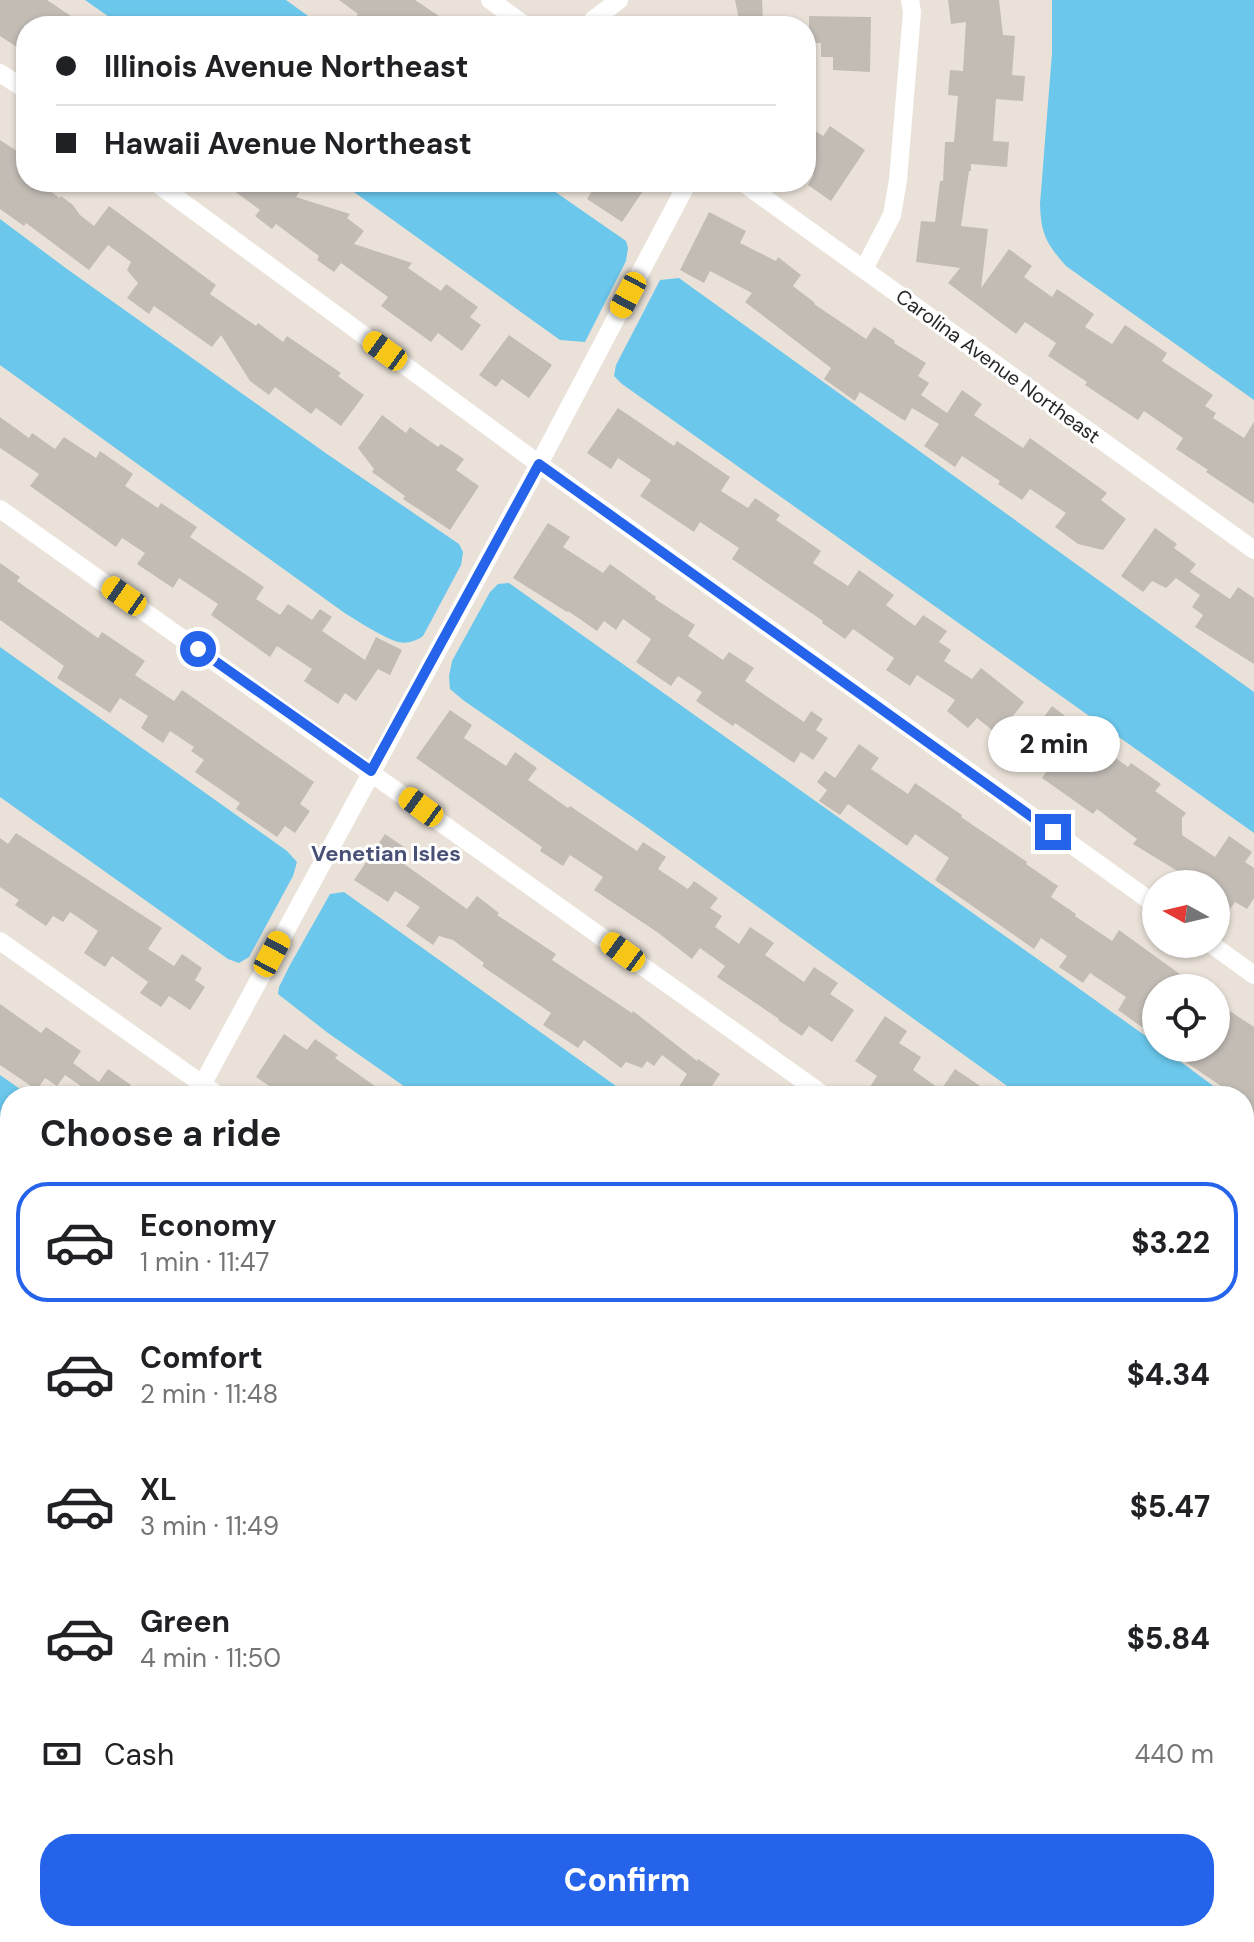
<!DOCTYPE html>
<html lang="en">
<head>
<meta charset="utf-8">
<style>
	body { margin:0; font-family:"DM Sans",sans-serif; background:#f2f2f2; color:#202124; height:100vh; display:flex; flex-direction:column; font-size:30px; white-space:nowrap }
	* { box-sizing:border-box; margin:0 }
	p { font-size:26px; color:#757577 }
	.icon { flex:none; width:44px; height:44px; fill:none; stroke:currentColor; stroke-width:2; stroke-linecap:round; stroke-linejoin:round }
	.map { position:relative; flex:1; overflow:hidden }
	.side { position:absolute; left:0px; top:1086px; width:1254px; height:856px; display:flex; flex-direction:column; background:#fff; border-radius:32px 32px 0 0; box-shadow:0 2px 6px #0004 }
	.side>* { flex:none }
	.hud { position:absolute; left:16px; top:16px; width:800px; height:176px; border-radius:32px; box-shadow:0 2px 6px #0004; display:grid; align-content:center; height:176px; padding:0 40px; background:#fff }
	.needle { width:52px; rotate:278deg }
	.buttons { position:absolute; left:1142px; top:870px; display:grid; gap:16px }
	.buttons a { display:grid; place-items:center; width:88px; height:88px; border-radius:50%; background:#fff; box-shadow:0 2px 6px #0004; font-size:40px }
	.end { position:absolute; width:36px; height:36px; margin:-18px; border:10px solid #2563eb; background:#fff; box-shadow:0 0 0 4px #fff }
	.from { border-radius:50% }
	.bubble { position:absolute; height:56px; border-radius:28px; background:#fff; box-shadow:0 2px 6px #0004; font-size:26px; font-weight:800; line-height:56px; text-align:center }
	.car { position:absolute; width:24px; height:48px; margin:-24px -12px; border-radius:10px; box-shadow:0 0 6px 2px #0007; background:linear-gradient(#f5c518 24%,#345 0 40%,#f5c518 0 76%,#345 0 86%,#f5c518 0) }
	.hud b { display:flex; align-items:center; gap:28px; height:76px; font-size:30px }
	.hud b+b { border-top:2px solid #e0e0e0 }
	.hud i { width:20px; height:20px; background:#202124 }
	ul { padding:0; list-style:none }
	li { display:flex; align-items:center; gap:24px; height:120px; margin:0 16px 12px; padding:0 24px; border:4px solid transparent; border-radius:32px }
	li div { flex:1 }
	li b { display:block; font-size:30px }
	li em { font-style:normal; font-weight:800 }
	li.active { border-color:#2563eb }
	li>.icon { width:72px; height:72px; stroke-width:1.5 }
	h2 { padding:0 40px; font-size:36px; line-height:96px }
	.pay { display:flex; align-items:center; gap:20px; height:88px; padding:0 40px; font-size:30px }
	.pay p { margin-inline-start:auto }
	.button { display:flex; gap:16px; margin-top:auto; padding:16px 40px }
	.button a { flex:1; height:92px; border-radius:32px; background:#2563eb; color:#fff; font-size:32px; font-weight:800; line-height:92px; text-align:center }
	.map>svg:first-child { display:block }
	.water { fill:#6bc7ec }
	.building { fill:#c2bcb5 }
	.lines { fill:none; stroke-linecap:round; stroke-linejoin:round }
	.minor { stroke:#fff; stroke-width:18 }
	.tertiary { stroke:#fff; stroke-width:22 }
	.route { stroke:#2563eb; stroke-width:10 }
	.labels { text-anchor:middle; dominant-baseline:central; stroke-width:6; stroke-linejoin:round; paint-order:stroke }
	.street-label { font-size:20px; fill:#272727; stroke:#fff }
	.neighbourhood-label { font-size:22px; font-weight:bold; fill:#495076; stroke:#fff }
</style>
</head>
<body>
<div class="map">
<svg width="1254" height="1942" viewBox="0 0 1254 1942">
	<rect width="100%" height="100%" fill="#eae2d8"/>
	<g class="water">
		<path d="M85 0H286L322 26H122Z"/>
		<path d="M1052 0H1254V400L1066 266C1046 243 1041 234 1040 204L1052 53Z"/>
		<path d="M340 182H541L626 241 628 248 626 261 585 342 560 340Z"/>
		<path d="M0 219 67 269 327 454 459 544 463 552 461 565 423 636C416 641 408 644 398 642 382 637 361 623 346 614L0 365Z"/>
		<path d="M679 278 1254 692V833L622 384 614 376 616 365 660 280Z"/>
		<path d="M509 583 1140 1032 1156 1043V1048H1162L1227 1096H1021L644 825 463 700 450 689 449 676 452 661 490 592 498 584Z"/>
		<path d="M0 647 287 851 297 862 293 876 249 957 239 963 228 959 0 797Z"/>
		<path d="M344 892 630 1096H418L328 1033 278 994 279 987 290 965 330 894Z"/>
		<path d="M0 1075 30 1096H10V1234L0 1227Z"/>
		<path d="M1244 1118 1254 1135V1256L1244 1255Z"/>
		<path d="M0 1518 10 1524V1679L0 1669Z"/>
		<path d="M1254 1522V1942H980L979 1932H1244V1524Z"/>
		<path d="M256 1932H513L520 1942H266Z"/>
	</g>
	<g class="building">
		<path d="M0 0H47L86 26H26V53L0 36Z"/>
		<path d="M339 0H415L454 26H350L358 14Z"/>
		<path d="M735 0H762L763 20 740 25Z"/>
		<path d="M948 0H999L1003 35 1015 36 1012 75 1025 76 1023 101 996 99 993 141 1009 142 1007 167 971 164V171H969L961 226 988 229 981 288 1009 249 1032 266 1024 277 1052 297 1057 289 1094 314 1085 327 1112 344 1125 325 1167 353 1162 361 1213 395 1205 406 1216 413 1213 418 1244 438 1254 422V504L1206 472 1208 470 1176 449 1183 438 1144 411 1138 420 1085 385 1087 382 1048 356 1056 343 1025 322 1016 334 948 283 960 268 916 262 921 221 935 222 940 181H943L945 142H954L958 96 948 95 950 70 963 71 966 22 951 24Z"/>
		<path d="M809 16 871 17 870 72 833 70V57H821V43H809Z"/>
		<path d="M830 126 865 150 831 201 808 185 814 175 806 169V136L811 128 823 136Z"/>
		<path d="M0 140 26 157V182H37L60 198 61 196 73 205 80 215 94 226 109 206 216 285 210 294 256 326 258 323 283 342 287 336 341 373 338 376 364 395 341 426 316 408 311 414 275 387 269 395 250 381 221 335 212 347 154 306 149 314 127 298 138 283 127 270 131 262 108 245 89 270 26 223 24 226 0 209Z"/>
		<path d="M222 182H306L296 197 350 214 347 218 364 231 354 244 412 263 408 268 441 291 446 284 478 307 470 317 481 325 462 351 438 333 431 342 381 306 388 297 341 263 334 272 317 260 319 256 276 224 272 229 255 216 260 210Z"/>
		<path d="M598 182H649L622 222 587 199Z"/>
		<path d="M709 212 746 231 740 243 776 261 778 257 801 275 793 286 815 303 814 304 866 339 874 327 895 341 894 343 926 363 918 376 929 383 921 395 947 413 962 390 982 404 974 415 1023 448 1030 438 1107 493 1101 500 1126 519 1103 550 1078 544 1055 527 1066 513 1030 489 1022 500 998 484 1000 481 962 456 955 467 924 446 939 424 912 408 905 421 860 392 855 401 824 379 831 368 745 302 752 293 710 271 704 283 680 270Z"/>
		<path d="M509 335 552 365 529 398 502 379 496 387 479 375Z"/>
		<path d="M618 408 674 446 677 441 730 477 721 491 748 508 755 498 780 515 776 520 821 551 813 563 848 586 859 570 894 595 886 605 915 626 923 615 947 631 939 642 951 650 944 661 972 679 981 668 1024 702 998 735 977 718 968 728 947 711 955 700 917 675 910 686 886 670 894 658 853 629 845 639 822 623 823 621 732 559 739 548 700 522 694 532 640 496 651 480 618 458 611 469 587 453Z"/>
		<path d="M382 415 406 433 410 427 438 447 441 444 464 459 456 470 479 486 450 530 403 499 405 496 372 472 374 469 358 448Z"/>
		<path d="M0 417 29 438 32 433 55 449 64 437 96 458 100 451 133 474 125 486 158 508 161 503 197 527 190 537 264 587 256 599 280 615 288 604 312 620 320 609 332 617 322 631 365 660 376 637 402 650 390 675 378 669 356 701 345 693 338 704 304 681 312 669 277 646 270 657 211 615 218 604 179 578 173 588 137 564 145 553 122 538 116 547 30 486 39 474 0 448Z"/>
		<path d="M548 523 570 537 563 547 603 573 610 564 656 597 655 599 695 625 688 636 723 660 729 652 754 668 745 681 769 698 804 722 811 711 823 719 816 730 828 738 813 760 801 752 794 763 735 723 733 726 696 701 702 692 678 676 671 686 636 662 651 639 623 619 616 630 604 621 597 631 568 611 567 612 513 578Z"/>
		<path d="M1155 528 1177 544 1174 548 1196 564 1190 572 1230 599 1238 587 1254 598V664L1195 627 1203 615 1192 607 1200 595 1176 578 1166 588 1152 581 1143 592 1121 576Z"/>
		<path d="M0 563 20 577 17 581 98 638 102 632 145 661 135 675 174 701 182 690 314 782 300 804 310 811 295 833 285 826 277 837 236 809 240 803 195 772 204 760 191 751 194 747 170 731 163 743 141 728 148 716 120 698 110 713 57 678 64 666 0 620Z"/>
		<path d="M1052 706 1073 722 1066 732 1076 743 1104 763 1110 754 1128 767 1131 763 1161 784 1155 791 1186 813 1182 818V835L1215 857 1229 836 1252 852 1245 862 1254 868V898L1247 909 1235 902 1228 912 1216 904V884H1199L1133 844 1137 839 1097 809 1093 814 1042 778 1050 767 1022 747Z"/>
		<path d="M450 710 472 725 464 738 506 766 515 752 537 768 528 780 568 808 570 806 637 851 643 842 666 857 658 869 688 889 694 881 718 898 710 908 722 916 715 927 739 944 750 927 774 943 765 955 804 982 814 967 838 983 830 994 854 1010 832 1042 809 1026 802 1036 778 1020 779 1019 717 977 725 966 700 948 692 959 657 932 594 890 603 877 570 855 563 866 540 851 542 847 416 758Z"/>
		<path d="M859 744 879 758 871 769 908 794 915 783 962 815 961 817 1027 862 1026 864 1058 886 1051 897 1076 914 1075 916 1112 941 1119 930 1199 988H1156V1037L1118 1010 1126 997 1090 973 1083 983 1059 967 1067 956 1041 938 1034 949 935 880 949 858 915 834 907 846 848 804 840 815 819 801 827 790 817 782 825 771 835 778Z"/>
		<path d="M16 833 162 928 148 949 174 966 182 954 202 968 195 980 205 987 190 1010 169 996 161 1007 140 993 148 982 112 956 105 967 84 953 98 931 70 912 63 922 53 916 46 926 15 905 19 900 0 887V838L8 844Z"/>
		<path d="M385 834 407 849 400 861 467 909 477 896 499 913 497 915 556 954 552 960 632 1013 633 1011 697 1061 698 1059 720 1074 712 1086 727 1096H673L687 1074 662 1055 654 1066 647 1061 642 1068 626 1062 621 1068 584 1040 578 1048 543 1025 551 1013 482 966 484 963 453 940 439 936 433 945 406 926 420 907 395 891 388 902 354 880Z"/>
		<path d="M1216 1002 1254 1027V1115L1244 1103V1096H1238L1230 1086 1227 1090 1165 1048H1216Z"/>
		<path d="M0 1004 41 1033 46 1027 81 1051 73 1063 99 1082 108 1069 131 1085 124 1096H90L91 1093 65 1075 57 1086 45 1078 37 1090 0 1065Z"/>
		<path d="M885 1016 907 1031 899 1043 921 1057 913 1070 941 1090 955 1069 995 1096H883L870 1087 877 1076 855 1061Z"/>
		<path d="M284 1034 307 1050 315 1039 338 1055 335 1058 375 1086 368 1096H284L256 1077Z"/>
	</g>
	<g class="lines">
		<g class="minor">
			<path d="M490 0 526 26"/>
			<path d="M589 26 593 20 619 0"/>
			<path d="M0 73 26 90"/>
			<path d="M155 182 539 464 1156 905"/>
			<path d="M742 182 1254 550"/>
			<path d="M864 269 892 215 898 180 912 12 910 0"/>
			<path d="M0 509 825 1096"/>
			<path d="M0 941 219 1096"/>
			<path d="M1211 944 1254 975"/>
			<path d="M196 1096 539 464 688 182"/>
			<path d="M0 1369 10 1376"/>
			<path d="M653 1932 660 1942"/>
		</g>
		<g class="tertiary">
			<path d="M0 1462 10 1443"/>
			<path d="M0 1872 10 1882"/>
			<path d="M60 1932 70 1942"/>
		</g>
	</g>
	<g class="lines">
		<path class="route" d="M198 649 371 771 539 464 1053 832"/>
	</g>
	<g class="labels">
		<g class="street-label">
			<text transform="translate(998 366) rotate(36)">Carolina Avenue Northeast</text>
		</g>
		<g class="neighbourhood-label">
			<text x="386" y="853">Venetian Isles</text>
		</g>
	</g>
</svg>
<div class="buttons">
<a><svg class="needle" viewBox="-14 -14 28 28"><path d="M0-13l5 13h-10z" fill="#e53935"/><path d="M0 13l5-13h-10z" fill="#757577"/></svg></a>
<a><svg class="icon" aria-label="locate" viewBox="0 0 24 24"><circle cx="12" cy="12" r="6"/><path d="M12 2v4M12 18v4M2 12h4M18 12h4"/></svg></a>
</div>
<i class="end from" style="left:198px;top:649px"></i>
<i class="end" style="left:1053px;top:832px"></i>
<div class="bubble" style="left:988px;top:716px;width:132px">2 min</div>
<i class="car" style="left:628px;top:295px;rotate:208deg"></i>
<i class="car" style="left:385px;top:351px;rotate:306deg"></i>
<i class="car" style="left:124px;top:596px;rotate:305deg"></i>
<i class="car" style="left:421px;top:807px;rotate:306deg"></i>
<i class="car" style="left:623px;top:952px;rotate:306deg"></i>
<i class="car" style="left:272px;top:954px;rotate:28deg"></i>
<div class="hud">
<b><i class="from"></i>Illinois Avenue Northeast</b>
<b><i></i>Hawaii Avenue Northeast</b>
</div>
<section class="side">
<h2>Choose a ride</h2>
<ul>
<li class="active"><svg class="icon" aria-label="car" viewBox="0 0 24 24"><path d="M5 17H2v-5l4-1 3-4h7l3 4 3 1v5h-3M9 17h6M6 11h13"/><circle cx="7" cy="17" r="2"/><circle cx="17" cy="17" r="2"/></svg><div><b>Economy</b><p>1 min · 11:47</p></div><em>$3.22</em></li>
<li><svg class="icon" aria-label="car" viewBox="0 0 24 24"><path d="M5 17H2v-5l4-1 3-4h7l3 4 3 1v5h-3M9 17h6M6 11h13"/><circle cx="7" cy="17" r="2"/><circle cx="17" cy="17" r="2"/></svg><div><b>Comfort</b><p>2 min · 11:48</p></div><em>$4.34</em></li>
<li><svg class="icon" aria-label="car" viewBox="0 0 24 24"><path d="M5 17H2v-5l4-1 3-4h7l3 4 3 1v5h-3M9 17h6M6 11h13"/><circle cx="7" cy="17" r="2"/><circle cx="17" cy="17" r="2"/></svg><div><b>XL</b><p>3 min · 11:49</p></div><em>$5.47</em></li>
<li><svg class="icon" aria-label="car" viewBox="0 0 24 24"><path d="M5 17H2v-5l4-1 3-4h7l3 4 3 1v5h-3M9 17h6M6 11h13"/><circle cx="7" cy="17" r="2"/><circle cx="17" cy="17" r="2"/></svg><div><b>Green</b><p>4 min · 11:50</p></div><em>$5.84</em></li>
</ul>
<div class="pay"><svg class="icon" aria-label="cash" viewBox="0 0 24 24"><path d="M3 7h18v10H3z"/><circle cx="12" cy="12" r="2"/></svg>Cash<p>440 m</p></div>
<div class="button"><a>Confirm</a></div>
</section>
</div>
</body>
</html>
